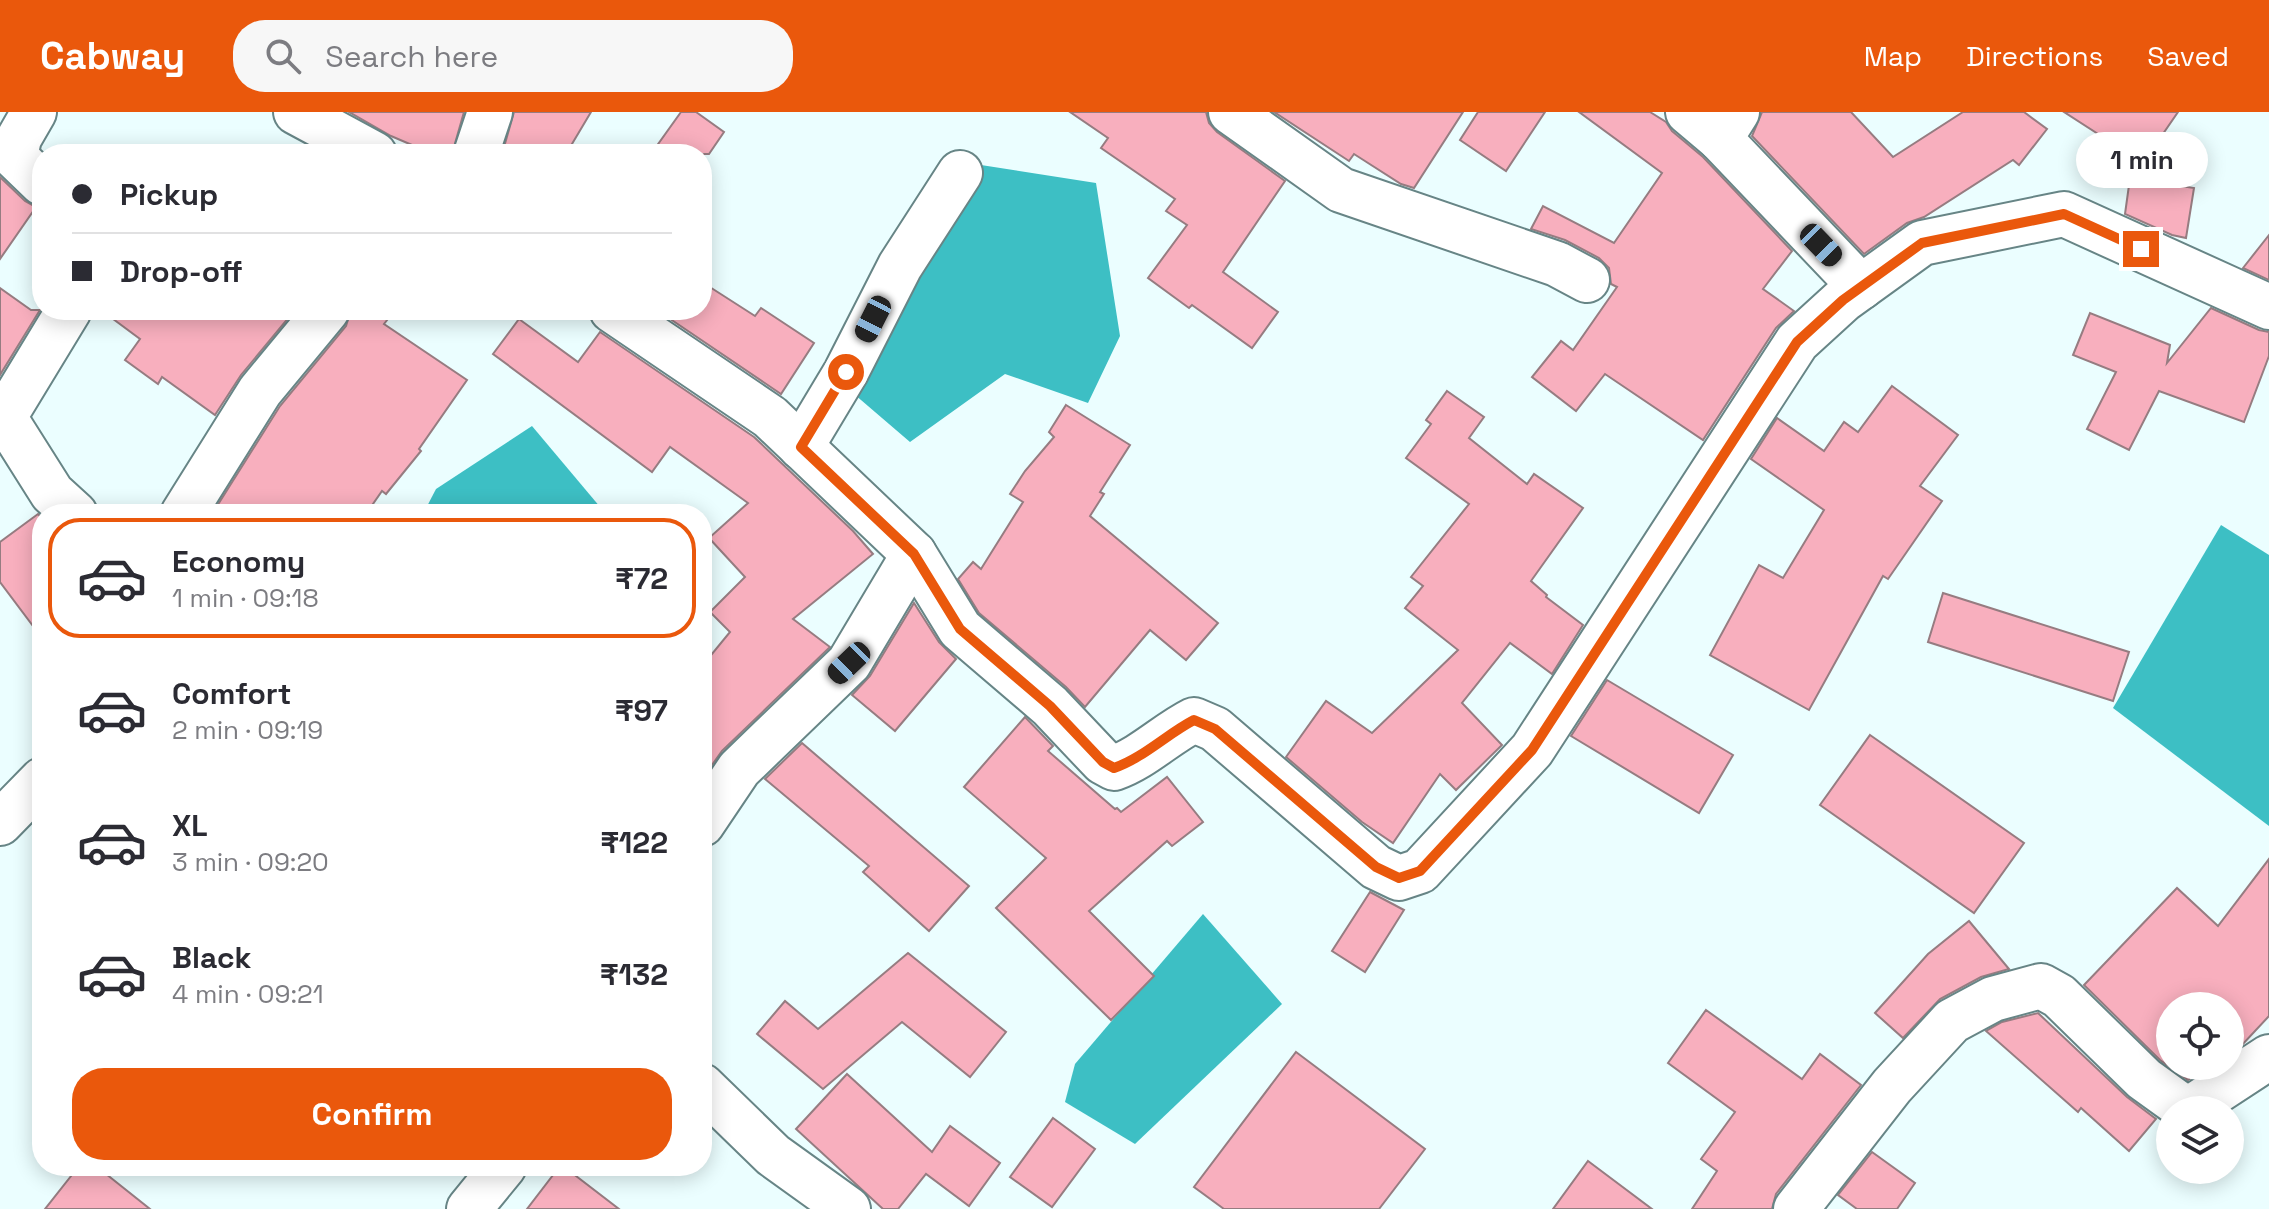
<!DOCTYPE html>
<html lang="en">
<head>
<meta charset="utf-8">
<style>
	body { margin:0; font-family:"Space Grotesk",sans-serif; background:#f7f7f7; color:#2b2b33; height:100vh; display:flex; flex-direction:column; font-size:30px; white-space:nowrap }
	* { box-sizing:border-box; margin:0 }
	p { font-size:26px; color:#7c7c81 }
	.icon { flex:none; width:44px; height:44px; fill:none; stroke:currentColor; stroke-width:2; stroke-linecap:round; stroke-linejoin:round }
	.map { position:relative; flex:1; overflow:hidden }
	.drawer { position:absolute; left:32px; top:392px; width:680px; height:672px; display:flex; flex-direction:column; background:#fff; border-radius:32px; box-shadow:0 4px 20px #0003 }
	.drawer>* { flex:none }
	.guide { position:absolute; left:32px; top:32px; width:680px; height:176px; border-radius:32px; box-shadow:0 4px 20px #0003; display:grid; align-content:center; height:176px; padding:0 40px; background:#fff }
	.fabs { position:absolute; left:2156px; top:880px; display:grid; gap:16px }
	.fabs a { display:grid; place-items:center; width:88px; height:88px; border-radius:50%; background:#fff; box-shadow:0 4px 20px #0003; font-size:40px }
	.end { position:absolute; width:36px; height:36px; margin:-18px; border:10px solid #ea580c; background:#fff; box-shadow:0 0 0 4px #fff }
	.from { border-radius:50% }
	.bubble { position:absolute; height:56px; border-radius:28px; background:#fff; box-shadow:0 4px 20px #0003; font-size:26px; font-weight:700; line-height:56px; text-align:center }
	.car { position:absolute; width:24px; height:48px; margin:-24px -12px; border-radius:10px; box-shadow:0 0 6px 2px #0007; background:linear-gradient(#222 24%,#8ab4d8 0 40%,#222 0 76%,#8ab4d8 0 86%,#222 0) }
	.guide b { display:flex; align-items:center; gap:28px; height:76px; font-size:30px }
	.guide b+b { border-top:2px solid #e1e1e2 }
	.guide i { width:20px; height:20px; background:#2b2b33 }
	ul { padding:14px 0 0; list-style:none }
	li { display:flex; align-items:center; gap:24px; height:120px; margin:0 16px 12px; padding:0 24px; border:4px solid transparent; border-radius:32px }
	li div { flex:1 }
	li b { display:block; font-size:30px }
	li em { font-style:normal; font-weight:700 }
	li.current { border-color:#ea580c }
	li>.icon { width:72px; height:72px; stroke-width:1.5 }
	.action { display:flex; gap:16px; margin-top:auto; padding:16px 40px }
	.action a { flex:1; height:92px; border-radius:32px; background:#ea580c; color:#fff; font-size:32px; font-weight:700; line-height:92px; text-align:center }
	header { display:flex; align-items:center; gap:48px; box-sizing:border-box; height:112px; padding:0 40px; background:#ea580c; color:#fff }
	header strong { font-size:38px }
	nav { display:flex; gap:44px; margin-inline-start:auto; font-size:28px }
	.search { width:560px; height:72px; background:#f7f7f7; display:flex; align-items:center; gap:20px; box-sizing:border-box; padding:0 28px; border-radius:32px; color:#7c7c81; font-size:30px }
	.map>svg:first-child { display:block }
	.water { fill:#3dbfc4 }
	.building { fill:#f8afbe; stroke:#967c81; stroke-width:2 }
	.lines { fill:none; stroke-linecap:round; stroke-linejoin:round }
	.minor-casing { stroke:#678586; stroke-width:48 }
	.minor { stroke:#fff; stroke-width:44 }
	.route { stroke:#ea580c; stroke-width:10 }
</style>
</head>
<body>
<header>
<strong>Cabway</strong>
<div class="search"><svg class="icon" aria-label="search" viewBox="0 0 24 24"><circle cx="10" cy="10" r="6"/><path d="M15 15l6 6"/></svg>Search here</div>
<nav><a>Map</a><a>Directions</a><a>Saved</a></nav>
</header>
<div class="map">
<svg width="2269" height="1097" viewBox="0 0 2269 1097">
	<rect width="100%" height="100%" fill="#ebfeff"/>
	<g class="water">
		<path d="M981 53 1096 71 1120 224 1088 291 1005 262 910 330 847 276Z"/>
		<path d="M532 314 606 402H423L436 377Z"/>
		<path d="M2221 413 2269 443V714L2113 596Z"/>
		<path d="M1203 802 1282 892 1135 1032 1065 990 1075 952Z"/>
	</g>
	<g class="building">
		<path d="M349 0H464L452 42H433L391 24Z"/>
		<path d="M514 0H591L566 42H502Z"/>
		<path d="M681 0H696L724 20 709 42H651Z"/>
		<path d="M1070 0H1206L1209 11 1217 20 1285 69 1223 160 1278 200 1252 236 1192 193 1189 196 1148 166 1187 113 1166 99 1175 87 1101 36 1108 26Z"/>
		<path d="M1274 0H1463L1414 76 1401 72 1354 42 1349 49Z"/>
		<path d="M1478 0H1545L1506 59 1460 28Z"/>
		<path d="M1579 0H1650L1666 10 1672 19 1703 45 1792 139 1763 177 1794 199 1776 216 1703 328 1605 262 1576 299 1532 265 1561 229 1573 238 1617 175 1611 172 1609 156 1599 146 1565 128 1531 117 1543 94 1614 131 1662 61Z"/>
		<path d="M1762 0H1851L1893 45 1963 0H2024L2047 17 2019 53 2013 48 1924 105 1907 111 1864 142 1752 24Z"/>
		<path d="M2064 0H2178L2143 51Z"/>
		<path d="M0 65 25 89 36 95 0 147Z"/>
		<path d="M2130 66 2194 76 2186 126 2172 123 2125 102Z"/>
		<path d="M2269 123V168L2243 156Z"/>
		<path d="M702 170 755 204 761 196 814 231 781 282 657 198H702Z"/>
		<path d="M0 176 31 198H40L0 263Z"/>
		<path d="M2211 196 2259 218 2269 220V244L2244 310 2159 279 2129 338 2087 317 2116 260 2073 243 2090 201 2170 233 2167 251Z"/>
		<path d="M101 198H295L241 263 215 303 162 265 158 272 125 248 140 227Z"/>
		<path d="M351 198H395L384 212 467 268 419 337 421 339 386 382 382 379 366 402H212L280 294 346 214Z"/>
		<path d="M519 207 578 250 600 220 754 325 853 419 873 442 793 507 830 535 722 639 702 667V554L730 520 710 500 745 465 709 426 748 391 670 335 652 360 493 242Z"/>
		<path d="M1892 274 1958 323 1920 374 1942 389 1888 467 1883 464 1809 598 1710 543 1759 453 1783 466 1824 398 1751 347 1777 306 1824 339 1844 310 1858 320Z"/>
		<path d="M1447 279 1484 305 1469 326 1527 372 1534 362 1583 396 1531 469 1547 483 1546 485 1583 513 1552 562 1510 531 1462 591 1502 633 1456 678 1440 662 1393 731 1362 710 1286 645 1326 589 1372 621 1458 538 1405 496 1423 474 1411 465 1469 392 1406 346 1431 312 1426 308Z"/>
		<path d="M1066 293 1130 333 1100 380 1104 382 1090 404 1218 511 1186 548 1150 518 1085 595 1066 575 979 501 958 467 973 450 981 457 1023 390 1010 382 1025 359 1054 325 1049 320Z"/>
		<path d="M38 402 42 406V526L0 470V430Z"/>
		<path d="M1943 481 2129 540 2113 589 1928 530Z"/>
		<path d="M914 491 939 530 956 547 895 619 852 583 870 564Z"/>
		<path d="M1607 568 1733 643 1699 701 1571 624Z"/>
		<path d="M1025 605 1053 634 1048 639 1115 697 1117 696 1121 700 1167 665 1203 710 1172 734 1167 729 1089 799 1154 864 1111 908 996 796 1046 746 964 675Z"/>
		<path d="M1870 623 2024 731 1974 801 1820 693Z"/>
		<path d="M802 631 969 774 929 819 863 760 869 754 765 667Z"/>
		<path d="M2269 747V904L2242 933 2230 941V894H2170V954H2210L2188 968 2160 948 2084 873 2177 776 2218 814Z"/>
		<path d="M1370 780 1404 798 1365 860 1332 839Z"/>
		<path d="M1969 809 2009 857 1981 865 1940 887 1903 926 1875 901 1928 842Z"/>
		<path d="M908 841 1006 920 970 965 902 910 823 977 757 922 785 889 818 917Z"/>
		<path d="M1706 898 1802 967 1820 942 1861 973 1776 1082 1772 1097H1692L1717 1059 1701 1047 1735 1000 1668 951Z"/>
		<path d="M2038 901 2127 985 2156 1007 2129 1039 2081 996 2078 1000 1986 919 2002 910Z"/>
		<path d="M1296 940 1425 1037 1379 1097H1224L1194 1075Z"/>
		<path d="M847 962 932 1040 950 1014 1000 1051 969 1094 926 1062 898 1097H883L796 1017Z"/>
		<path d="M1053 1006 1095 1037 1052 1095 1010 1065Z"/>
		<path d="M1872 1040 1915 1071 1897 1097H1857L1838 1083Z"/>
		<path d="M1588 1049 1652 1097H1553Z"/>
		<path d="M79 1054H96L150 1097H45Z"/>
		<path d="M560 1054H563L619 1097H527Z"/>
	</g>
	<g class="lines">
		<g class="minor-casing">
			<g id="minor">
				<path d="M34 0 19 26 15 45 42 71"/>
				<path d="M296 0 374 42"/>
				<path d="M1231 0 1341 78 1557 152 1587 168"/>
				<path d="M1688 0 1720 27"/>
				<path d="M1737 0 1720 27 1861 175"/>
				<path d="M476 42 490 0"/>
				<path d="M69 198 4 305 52 381 75 402"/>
				<path d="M612 198 770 305 914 442 960 517 1050 594 1103 650 1114 656C1143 646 1166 622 1194 608L1215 617 1376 755 1399 766 1420 759 1532 638 1797 230 1843 188 1922 131 2064 102 2269 195"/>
				<path d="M801 335 846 260 900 154 960 61"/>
				<path d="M183 402 260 279 327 198"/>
				<path d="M0 711 42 668"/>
				<path d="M702 712 739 657 849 551 914 442"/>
				<path d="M702 974 773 1043 848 1097"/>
				<path d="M2188 998 2269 945"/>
				<path d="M469 1097 504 1054"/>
				<path d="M1796 1097 1892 974 1952 909 1993 887 2041 874 2059 884 2144 967 2187 998"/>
			</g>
		</g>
		<use href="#minor" class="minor"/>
	</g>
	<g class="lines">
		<path class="route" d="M846 260 801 335 914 442 960 517 1050 594 1103 650 1114 656C1143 646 1167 622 1194 608L1215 617 1376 755 1399 766 1420 759 1532 638 1797 230 1843 188 1922 131 2064 102 2141 137"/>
	</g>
</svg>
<div class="fabs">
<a><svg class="icon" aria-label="locate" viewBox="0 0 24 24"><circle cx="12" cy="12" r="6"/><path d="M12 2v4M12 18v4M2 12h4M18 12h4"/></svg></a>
<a><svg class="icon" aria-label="layers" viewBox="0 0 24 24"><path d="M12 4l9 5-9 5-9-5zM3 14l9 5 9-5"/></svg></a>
</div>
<i class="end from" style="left:846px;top:260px"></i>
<i class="end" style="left:2141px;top:137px"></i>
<div class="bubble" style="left:2076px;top:20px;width:132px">1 min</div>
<i class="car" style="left:1821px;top:133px;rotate:136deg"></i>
<i class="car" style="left:873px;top:207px;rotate:207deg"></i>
<i class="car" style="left:849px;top:551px;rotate:226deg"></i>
<div class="guide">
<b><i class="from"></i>Pickup</b>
<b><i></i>Drop-off</b>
</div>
<section class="drawer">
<ul>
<li class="current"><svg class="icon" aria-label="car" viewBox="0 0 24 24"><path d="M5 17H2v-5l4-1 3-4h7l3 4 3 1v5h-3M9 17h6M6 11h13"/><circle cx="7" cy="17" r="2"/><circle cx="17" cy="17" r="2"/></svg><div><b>Economy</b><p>1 min · 09:18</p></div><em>₹72</em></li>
<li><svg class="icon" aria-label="car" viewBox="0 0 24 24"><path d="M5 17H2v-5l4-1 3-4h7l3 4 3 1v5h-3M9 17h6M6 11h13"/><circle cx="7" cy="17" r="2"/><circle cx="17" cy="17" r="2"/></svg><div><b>Comfort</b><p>2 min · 09:19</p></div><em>₹97</em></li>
<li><svg class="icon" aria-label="car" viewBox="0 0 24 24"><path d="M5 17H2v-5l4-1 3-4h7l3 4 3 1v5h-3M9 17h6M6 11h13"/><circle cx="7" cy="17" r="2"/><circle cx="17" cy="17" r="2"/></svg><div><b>XL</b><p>3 min · 09:20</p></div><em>₹122</em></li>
<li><svg class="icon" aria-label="car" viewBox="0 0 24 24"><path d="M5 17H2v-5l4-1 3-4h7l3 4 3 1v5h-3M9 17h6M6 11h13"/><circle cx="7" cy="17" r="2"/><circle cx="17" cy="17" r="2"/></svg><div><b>Black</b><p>4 min · 09:21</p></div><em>₹132</em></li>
</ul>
<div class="action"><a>Confirm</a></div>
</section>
</div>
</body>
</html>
